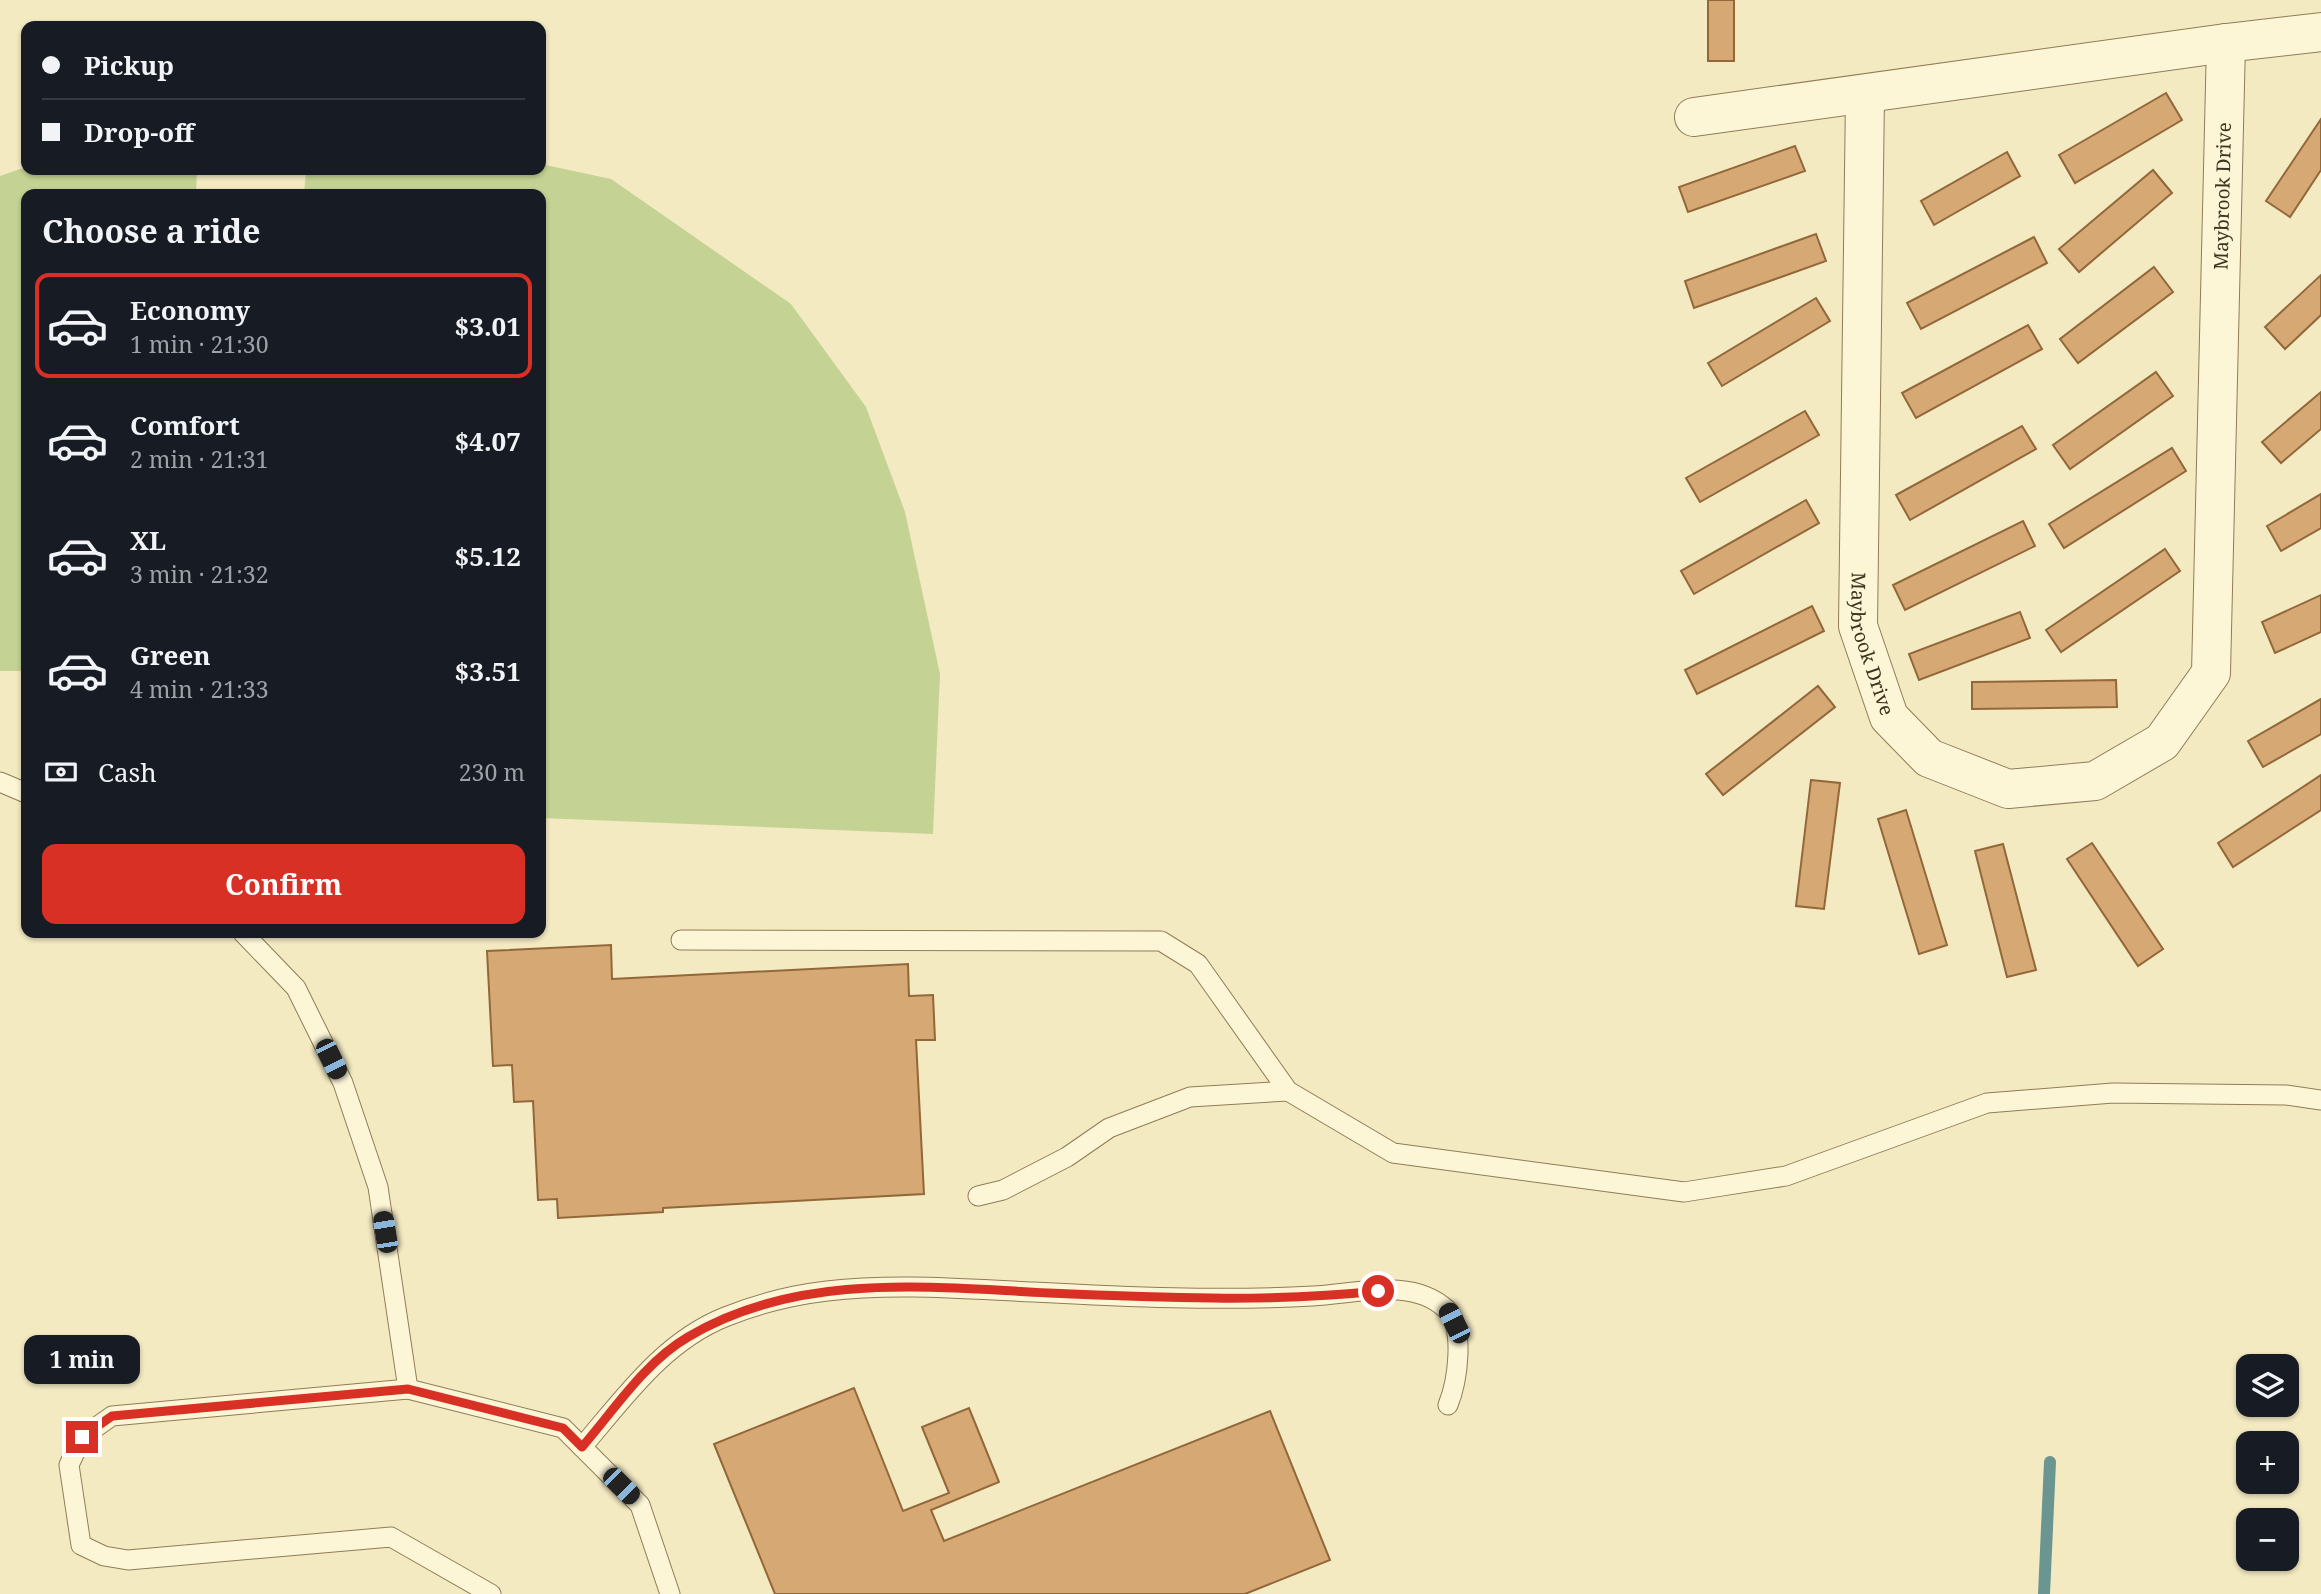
<!DOCTYPE html>
<html lang="en">
<head>
<meta charset="utf-8">
<style>
	body { margin:0; font-family:"Noto Serif",serif; background:#20242c; color:#f1f3f6; height:100vh; display:flex; flex-direction:column; font-size:26px; white-space:nowrap }
	* { box-sizing:border-box; margin:0 }
	p { font-size:23px; color:#9ea1a6 }
	.icon { flex:none; width:38px; height:38px; fill:none; stroke:currentColor; stroke-width:2; stroke-linecap:round; stroke-linejoin:round }
	.map { position:relative; flex:1; overflow:hidden }
	.drawer { position:absolute; left:21px; top:189px; width:525px; height:749px; display:flex; flex-direction:column; background:#171b24; border-radius:14px; box-shadow:0 2px 5px #0004 }
	.drawer>* { flex:none }
	.hud { position:absolute; left:21px; top:21px; width:525px; height:154px; border-radius:14px; box-shadow:0 2px 5px #0004; display:grid; align-content:center; height:154px; padding:0 21px; background:#171b24 }
	.buttons { position:absolute; left:2236px; top:1354px; display:grid; gap:14px }
	.buttons a { display:grid; place-items:center; width:63px; height:63px; border-radius:14px; background:#171b24; box-shadow:0 2px 5px #0004; font-size:35px }
	.end { position:absolute; width:32px; height:32px; margin:-16px; border:9px solid #d93025; background:#fff; box-shadow:0 0 0 4px #fff }
	.from { border-radius:50% }
	.bubble { position:absolute; height:49px; border-radius:14px; background:#171b24; box-shadow:0 2px 5px #0004; font-size:23px; font-weight:700; line-height:49px; text-align:center }
	.car { position:absolute; width:21px; height:42px; margin:-21px -10px; border-radius:9px; box-shadow:0 0 5px 2px #0007; background:linear-gradient(#222 24%,#8ab4d8 0 40%,#222 0 76%,#8ab4d8 0 86%,#222 0) }
	.hud b { display:flex; align-items:center; gap:24px; height:66px; font-size:26px }
	.hud b+b { border-top:2px solid #363941 }
	.hud i { width:18px; height:18px; background:#f1f3f6 }
	ul { padding:0; list-style:none }
	li { display:flex; align-items:center; gap:21px; height:105px; margin:0 14px 10px; padding:0 7px; border:4px solid transparent; border-radius:14px }
	li div { flex:1 }
	li b { display:block; font-size:26px }
	li em { font-style:normal; font-weight:700 }
	li.on { border-color:#d93025 }
	li>.icon { width:63px; height:63px; stroke-width:1.5 }
	h2 { padding:0 21px; font-size:32px; line-height:84px }
	.pay { display:flex; align-items:center; gap:18px; height:77px; padding:0 21px; font-size:26px }
	.pay p { margin-inline-start:auto }
	.action { display:flex; gap:14px; margin-top:auto; padding:14px 21px }
	.action a { flex:1; height:80px; border-radius:14px; background:#d93025; color:#fff; font-size:28px; font-weight:700; line-height:80px; text-align:center }
	.map>svg:first-child { display:block }
	.pitch { fill:#c4d394 }
	.lines { fill:none; stroke-linecap:round; stroke-linejoin:round }
	.stream { stroke:#6a9590; stroke-width:12 }
	.building { fill:#d6a874; stroke:#926739; stroke-width:2 }
	.lane-casing { stroke:#907c57; stroke-width:21 }
	.street-casing { stroke:#907c57; stroke-width:40 }
	.lane { stroke:#fcf6d7; stroke-width:19 }
	.street { stroke:#fcf6d7; stroke-width:38 }
	.route { stroke:#d93025; stroke-width:9 }
	.labels { text-anchor:middle; dominant-baseline:central; stroke-width:5; stroke-linejoin:round; paint-order:stroke }
	.street-label { font-size:19px; fill:#3e311d; stroke:#f9f3d3 }
</style>
</head>
<body>
<div class="map">
<svg width="2321" height="1594" viewBox="0 0 2321 1594">
	<rect width="100%" height="100%" fill="#f3eac2"/>
	<g class="pitch">
		<path d="M541 164 611 179 791 304 866 407 905 512 940 674 933 834 541 818V194H304L306 170H541Z"/>
		<path d="M26 167V170H197L196 194H26V671H0V176Z"/>
	</g>
	<g class="lines">
		<path class="stream" d="M2044 1594 2050 1462"/>
	</g>
	<g class="building">
		<rect x="1708" y="0" width="26" height="61"/>
		<path d="M2166 93 2182 120 2075 183 2059 155Z"/>
		<path d="M2321 119V170L2290 217 2266 201Z"/>
		<path d="M1795 146 1805 171 1688 212 1679 187Z"/>
		<path d="M2007 152 2020 176 1934 225 1921 201Z"/>
		<path d="M2153 170 2172 193 2079 272 2059 249Z"/>
		<path d="M1816 234 1826 261 1694 308 1685 281Z"/>
		<path d="M2034 237 2047 263 1921 329 1907 303Z"/>
		<path d="M2154 267 2173 292 2078 363 2060 339Z"/>
		<path d="M2321 275V315L2285 349 2265 327Z"/>
		<path d="M1816 298 1830 321 1722 386 1708 363Z"/>
		<path d="M2028 325 2042 349 1916 418 1902 393Z"/>
		<path d="M2156 372 2173 396 2070 469 2053 445Z"/>
		<path d="M2321 392V429L2281 463 2262 442Z"/>
		<path d="M1805 411 1819 435 1700 502 1686 478Z"/>
		<path d="M2022 426 2036 449 1910 520 1896 495Z"/>
		<path d="M2172 448 2186 471 2064 548 2049 524Z"/>
		<path d="M2321 494V528L2281 551 2267 526Z"/>
		<path d="M1806 500 1819 523 1694 594 1681 571Z"/>
		<path d="M2023 521 2035 546 1905 610 1893 585Z"/>
		<path d="M2165 549 2180 571 2061 652 2046 630Z"/>
		<path d="M2321 595V632L2275 653 2262 622Z"/>
		<path d="M1812 606 1824 631 1697 694 1685 670Z"/>
		<path d="M2020 612 2030 638 1919 680 1909 654Z"/>
		<path d="M2116 680 2117 707 1972 709V682Z"/>
		<path d="M1818 686 1835 707 1723 795 1706 774Z"/>
		<path d="M2321 699V734L2263 767 2248 741Z"/>
		<path d="M2321 775V810L2233 867 2218 843Z"/>
		<path d="M1811 780 1840 783 1824 909 1796 906Z"/>
		<path d="M1906 810 1947 945 1919 954 1878 819Z"/>
		<path d="M2092 843 2163 949 2138 966 2067 859Z"/>
		<path d="M2003 844 2036 970 2007 977 1975 851Z"/>
		<path d="M611 945 612 979 908 964 909 996 933 995 935 1040H916L924 1194 663 1208V1212L558 1218 557 1199 538 1200 533 1101 514 1102 512 1065 493 1066 487 951Z"/>
		<path d="M854 1388 903 1511 949 1493 922 1427 969 1408 999 1482 931 1510 944 1541 1270 1411 1330 1560 1245 1594H775L714 1444Z"/>
	</g>
	<g class="lines">
		<g class="lane-casing">
			<g id="lane">
				<path d="M0 782 26 793"/>
				<path d="M243 933 296 988 343 1083 378 1187 408 1389"/>
				<path d="M681 940 1161 941 1198 964 1288 1091 1393 1153 1684 1192 1786 1176 1987 1103 2113 1093 2286 1095 2321 1100"/>
				<path d="M978 1196 1003 1190 1067 1157 1109 1128 1190 1097 1288 1091"/>
				<path d="M582 1447C624 1398 663 1342 725 1317 757 1304 793 1295 827 1291 895 1283 965 1289 1033 1292 1127 1297 1220 1301 1313 1296 1355 1294 1412 1277 1446 1309 1466 1328 1457 1383 1448 1405"/>
				<path d="M491 1594 391 1537 128 1560 104 1556 81 1545 69 1465 82 1437 112 1416 408 1389 563 1428 640 1505 670 1594"/>
			</g>
		</g>
		<g class="street-casing">
			<g id="street">
				<path id="s1" d="M1865 95 1858 626 1889 717 1929 758 2008 789 2095 781 2162 742 2211 673 2226 43"/>
				<path d="M1694 117 2226 43 2321 32"/>
			</g>
		</g>
		<use href="#lane" class="lane"/>
		<use href="#street" class="street"/>
	</g>
	<g class="lines">
		<path class="route" d="M82 1437 112 1416 408 1389 563 1428 582 1447C614 1410 645 1362 688 1337 803 1268 944 1289 1071 1294 1174 1298 1276 1302 1378 1291"/>
	</g>
	<g class="labels">
		<g class="street-label">
			<text stroke="none"><textPath href="#s1" startOffset="1496">Maybrook Drive</textPath></text>
			<text stroke="none"><textPath href="#s1" startOffset="551">Maybrook Drive</textPath></text>
		</g>
	</g>
</svg>
<div class="buttons">
<a><svg class="icon" aria-label="layers" viewBox="0 0 24 24"><path d="M12 4l9 5-9 5-9-5zM3 14l9 5 9-5"/></svg></a>
<a>+</a>
<a>−</a>
</div>
<i class="end from" style="left:1378px;top:1291px"></i>
<i class="end" style="left:82px;top:1437px"></i>
<div class="bubble" style="left:24px;top:1335px;width:116px">1 min</div>
<i class="car" style="left:331px;top:1059px;rotate:154deg"></i>
<i class="car" style="left:385px;top:1232px;rotate:351deg"></i>
<i class="car" style="left:1454px;top:1323px;rotate:333deg"></i>
<i class="car" style="left:621px;top:1486px;rotate:135deg"></i>
<div class="hud">
<b><i class="from"></i>Pickup</b>
<b><i></i>Drop-off</b>
</div>
<section class="drawer">
<h2>Choose a ride</h2>
<ul>
<li class="on"><svg class="icon" aria-label="car" viewBox="0 0 24 24"><path d="M5 17H2v-5l4-1 3-4h7l3 4 3 1v5h-3M9 17h6M6 11h13"/><circle cx="7" cy="17" r="2"/><circle cx="17" cy="17" r="2"/></svg><div><b>Economy</b><p>1 min · 21:30</p></div><em>$3.01</em></li>
<li><svg class="icon" aria-label="car" viewBox="0 0 24 24"><path d="M5 17H2v-5l4-1 3-4h7l3 4 3 1v5h-3M9 17h6M6 11h13"/><circle cx="7" cy="17" r="2"/><circle cx="17" cy="17" r="2"/></svg><div><b>Comfort</b><p>2 min · 21:31</p></div><em>$4.07</em></li>
<li><svg class="icon" aria-label="car" viewBox="0 0 24 24"><path d="M5 17H2v-5l4-1 3-4h7l3 4 3 1v5h-3M9 17h6M6 11h13"/><circle cx="7" cy="17" r="2"/><circle cx="17" cy="17" r="2"/></svg><div><b>XL</b><p>3 min · 21:32</p></div><em>$5.12</em></li>
<li><svg class="icon" aria-label="car" viewBox="0 0 24 24"><path d="M5 17H2v-5l4-1 3-4h7l3 4 3 1v5h-3M9 17h6M6 11h13"/><circle cx="7" cy="17" r="2"/><circle cx="17" cy="17" r="2"/></svg><div><b>Green</b><p>4 min · 21:33</p></div><em>$3.51</em></li>
</ul>
<div class="pay"><svg class="icon" aria-label="cash" viewBox="0 0 24 24"><path d="M3 7h18v10H3z"/><circle cx="12" cy="12" r="2"/></svg>Cash<p>230 m</p></div>
<div class="action"><a>Confirm</a></div>
</section>
</div>
</body>
</html>
